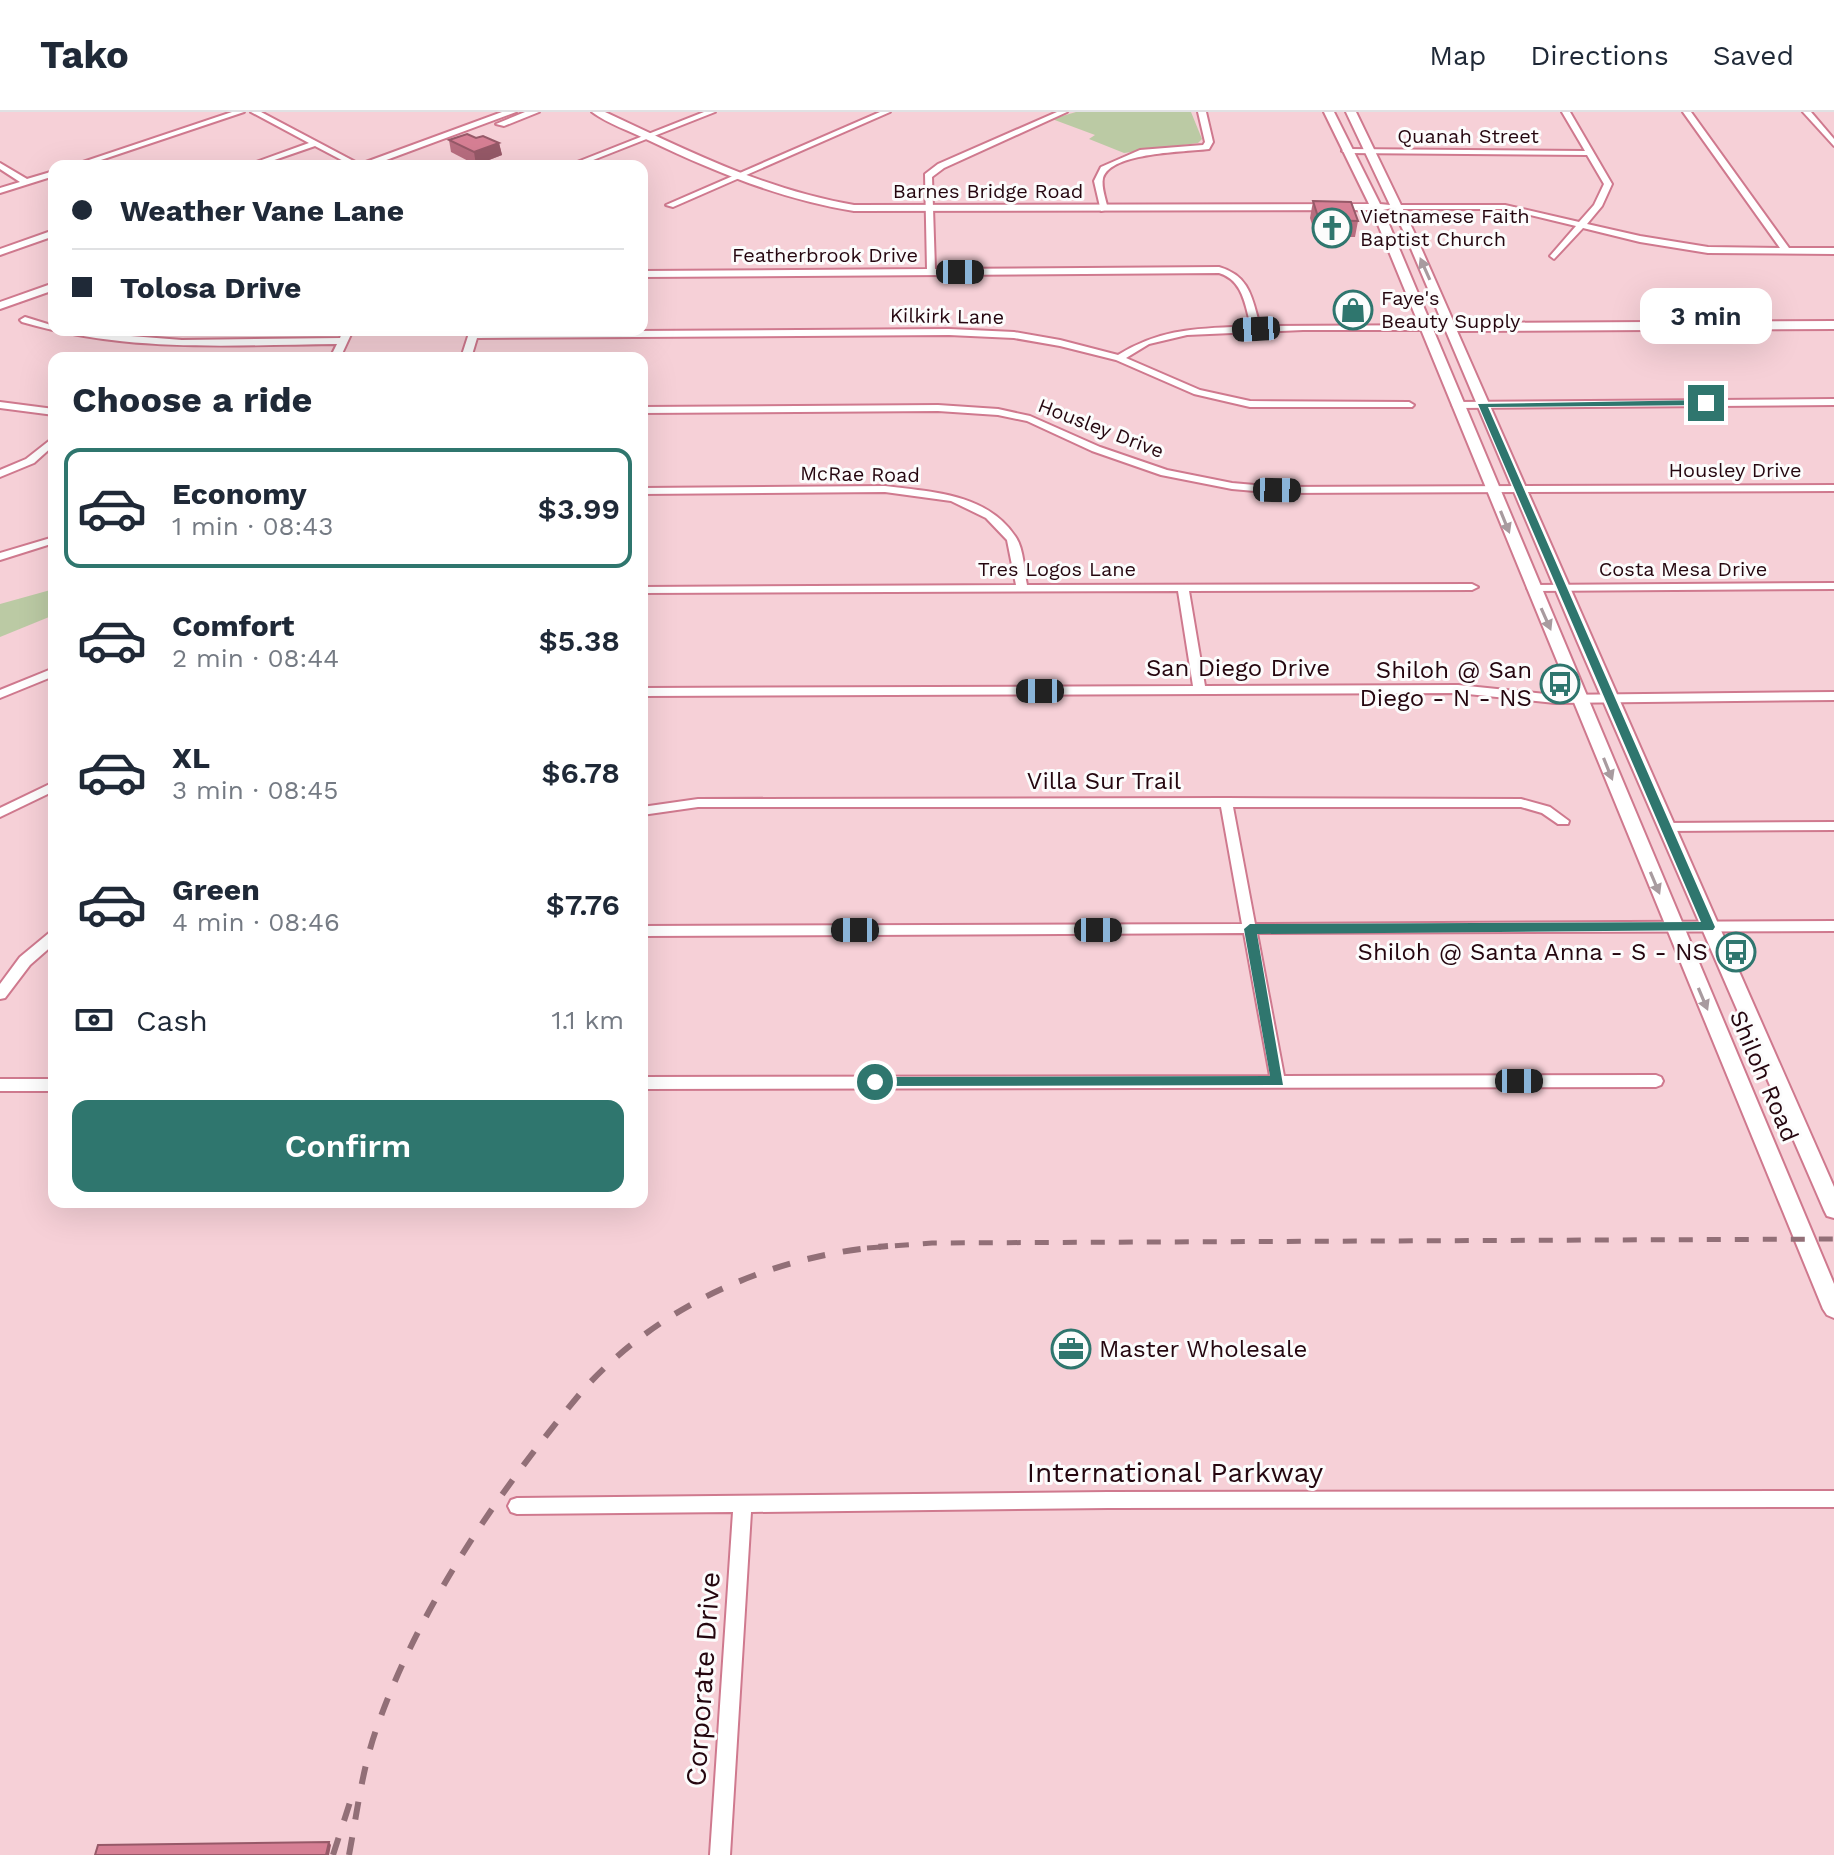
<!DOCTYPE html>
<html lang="en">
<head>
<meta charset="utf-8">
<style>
	body { margin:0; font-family:"Work Sans",sans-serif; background:#f2f2f3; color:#1f2937; height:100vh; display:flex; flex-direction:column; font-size:30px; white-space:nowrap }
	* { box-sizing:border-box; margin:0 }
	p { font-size:26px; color:#747a83 }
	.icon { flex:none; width:44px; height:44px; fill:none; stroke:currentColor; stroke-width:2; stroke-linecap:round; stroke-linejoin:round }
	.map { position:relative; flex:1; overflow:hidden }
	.side { position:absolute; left:48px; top:240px; width:600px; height:856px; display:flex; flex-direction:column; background:#fff; border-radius:16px; box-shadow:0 8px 32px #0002 }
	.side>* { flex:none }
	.banner { position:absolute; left:48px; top:48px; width:600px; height:176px; border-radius:16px; box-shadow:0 8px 32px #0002; display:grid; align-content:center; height:176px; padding:0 24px; background:#fff }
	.end { position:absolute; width:36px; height:36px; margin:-18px; border:10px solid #2f766e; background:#fff; box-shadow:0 0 0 4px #fff }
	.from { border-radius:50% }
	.bubble { position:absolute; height:56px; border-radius:16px; background:#fff; box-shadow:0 8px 32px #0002; font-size:26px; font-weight:600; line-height:56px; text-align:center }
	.car { position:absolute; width:24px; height:48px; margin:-24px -12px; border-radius:10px; box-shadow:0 0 6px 2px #0007; background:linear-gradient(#222 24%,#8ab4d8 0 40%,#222 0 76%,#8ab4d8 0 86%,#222 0) }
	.banner b { display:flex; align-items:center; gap:28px; height:76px; font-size:30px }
	.banner b+b { border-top:2px solid #e0e1e3 }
	.banner i { width:20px; height:20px; background:#1f2937 }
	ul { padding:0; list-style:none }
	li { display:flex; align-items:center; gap:24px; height:120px; margin:0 16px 12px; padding:0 8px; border:4px solid transparent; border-radius:16px }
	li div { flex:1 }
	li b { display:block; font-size:30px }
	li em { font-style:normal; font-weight:600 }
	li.selected { border-color:#2f766e }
	li>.icon { width:72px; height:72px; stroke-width:1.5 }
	h2 { padding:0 24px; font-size:36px; line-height:96px }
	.pay { display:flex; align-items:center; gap:20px; height:88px; padding:0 24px; font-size:30px }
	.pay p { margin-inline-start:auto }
	.primary-button { display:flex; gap:16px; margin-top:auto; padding:16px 24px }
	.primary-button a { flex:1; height:92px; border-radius:16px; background:#2f766e; color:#fff; font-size:32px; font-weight:600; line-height:92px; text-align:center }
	header { display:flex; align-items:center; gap:48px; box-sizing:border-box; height:112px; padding:0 40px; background:#fff; border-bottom:2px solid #e0e1e3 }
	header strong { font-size:38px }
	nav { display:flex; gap:44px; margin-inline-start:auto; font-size:28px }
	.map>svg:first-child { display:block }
	.green { fill:#bbcaa4 }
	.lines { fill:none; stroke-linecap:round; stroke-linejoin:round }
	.street-casing { stroke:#cf798e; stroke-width:4 }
	.secondary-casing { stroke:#cf798e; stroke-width:4 }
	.street { fill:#fff; fill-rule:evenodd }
	.secondary { fill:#fff; fill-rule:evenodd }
	.rail-far1 { stroke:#926f77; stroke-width:5; stroke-dasharray:14 14; stroke-linecap:butt }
	.rail { stroke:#926f77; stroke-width:6; stroke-dasharray:18 18; stroke-linecap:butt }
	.wall { fill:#b86d7f }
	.shaded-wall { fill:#965968 }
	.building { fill:#d67f94; stroke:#965968; stroke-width:2 }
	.oneway { fill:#a89b9f }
	.route { fill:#2f766e }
	.labels { text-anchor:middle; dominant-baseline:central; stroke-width:6; stroke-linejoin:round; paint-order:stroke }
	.far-street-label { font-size:20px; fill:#25060f; stroke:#fcfcfc }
	.far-poi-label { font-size:20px; fill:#25060f; stroke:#fcfcfc; text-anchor:start }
	.street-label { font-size:24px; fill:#25060f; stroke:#fcfcfc }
	.poi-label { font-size:24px; fill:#25060f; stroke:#fcfcfc; text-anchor:end }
	.near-street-label { font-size:28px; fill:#25060f; stroke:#fcfcfc }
</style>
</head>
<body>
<header>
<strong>Tako</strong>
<nav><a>Map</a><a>Directions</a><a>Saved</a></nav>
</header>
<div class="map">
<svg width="1834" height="1743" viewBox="0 0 1834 1743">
	<rect width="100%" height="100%" fill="#f6d0d7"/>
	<g class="green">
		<path d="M1076 0H1191L1202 27 1198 31 1124 41 1089 27 1095 23 1052 7Z"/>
		<path d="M54 477V503L0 525V492Z"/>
	</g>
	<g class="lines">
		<g class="street-casing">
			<g id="street">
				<path d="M232 0H244L83 54H71Z"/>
				<path d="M251 0H261L363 54H353L315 34 257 54H245L309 31Z"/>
				<path d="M704 0H715L578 54H567Z"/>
				<path d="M880 0H890L673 95 666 93Z"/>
				<path d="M1057 0H1067L944 56 932 65 935 157 1219 155C1250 164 1252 186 1260 214L1453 213V217L1450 218H1303L1187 223 1149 232 1126 246 1200 278 1250 289 1409 290 1414 293 1412 295H1250L1194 282 1116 248 1060 234 1014 226 949 223 477 226 471 246H461L470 218H480L479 220 949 217 1014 220 1060 228 1118 243C1164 215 1199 217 1251 214 1245 193 1243 168 1219 161L642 165V159L927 157 925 62 938 52Z"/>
				<path d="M1198 0H1206L1213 30 1209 37C1186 40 1111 40 1103 66 1101 75 1106 88 1108 97L1101 99 1094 69 1101 55 1140 38 1203 33 1205 30Z"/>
				<path d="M1562 0H1570L1612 72 1602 94 1587 112 1640 124 1708 135 1780 136 1683 0H1691L1789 136H1834V142L1708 141 1640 130 1583 116 1554 147 1550 144 1576 114 1505 97H1398L1394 95 1398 93H1505L1579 110 1594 93 1604 72 1587 43 1346 41 1342 39 1346 37 1585 39Z"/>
				<path d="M1803 0H1811L1834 27V34Z"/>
				<path d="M0 51 27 67 54 59V64L0 81V76L20 70 0 57Z"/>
				<path d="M54 118V124L0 143V137Z"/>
				<path d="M25 205 54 214V218L182 228 340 226 343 218H353L340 246H330L337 232C227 233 129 241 22 210L20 208Z"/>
				<path d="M1834 287V293L1457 296 1452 293 1457 290Z"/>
				<path d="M0 290 54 297V303L0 296Z"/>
				<path d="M938 293 998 297 1030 304 1100 335 1167 358 1232 371 1277 375 1834 373V379L1277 381 1232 377 1161 363 1092 339 1027 309 998 303 938 299 642 301V295Z"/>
				<path d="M54 325V333L34 351 0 365V358L26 347Z"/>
				<path d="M885 374C931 380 986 381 1015 424 1024 436 1024 459 1027 473L1472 472 1478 475 1472 478 1189 479 1205 574 1458 573 1555 583 1834 580V588L1555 591 1458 581 642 584V576L1193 574 1178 479 642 481V475L1016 473 1007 428 986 406 951 389 885 380 642 382V376Z"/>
				<path d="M54 425V431L0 448V441Z"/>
				<path d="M1834 471V477L1533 479 1527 476 1533 473Z"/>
				<path d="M54 556V564L0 586V578Z"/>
				<path d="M54 670V679L0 705V696Z"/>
				<path d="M1226 686 1521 687 1550 695 1569 709 1568 712H1558L1542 701 1521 695H1233L1255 812 1834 809V819L1257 821 1284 964 1656 963 1661 965 1663 969 1661 973 1656 975 642 977V965L1270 964 1244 821 642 824V814L1242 812 1221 695H698L642 703V695L698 687Z"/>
				<path d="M1834 710V718L1665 719 1659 715 1665 711Z"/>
				<path d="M54 819V832L30 853 5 886 0 887V872L20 845 49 821Z"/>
				<rect x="0" y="967" width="54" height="12"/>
				<path d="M1834 1379V1395L1108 1396 751 1400 730 1743H710L733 1400 517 1402 511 1400 508 1394 511 1388 517 1386 1108 1380Z"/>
			</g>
		</g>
		<g class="secondary-casing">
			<g id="secondary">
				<path d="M502 0H516L370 54H355Z"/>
				<path d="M525 0H539L504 14 496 12Z"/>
				<path d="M592 0H605C686 38 765 78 854 93L1369 92 1324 0H1334L1380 92 1390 93 1346 0H1356L1414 120 1454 211 1834 209V217L1457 219 1834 1075V1106L1827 1104 1824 1098 1578 531 1404 120 1392 96 1383 98 1834 1172V1206L1827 1203 1823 1197 1372 98 854 99C781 87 715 60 648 28 630 19 608 12 592 0Z"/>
				<path d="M54 171V178L0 197V190Z"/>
			</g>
		</g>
		<use href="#street" class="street"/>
		<use href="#secondary" class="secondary"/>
		<path class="rail-far1" d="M867 1136 932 1131 1834 1127"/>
		<g class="rail">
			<path d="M333 1743 351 1687"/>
			<path d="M349 1743C357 1701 362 1658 376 1618 419 1494 500 1377 584 1277 662 1191 774 1143 888 1134"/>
		</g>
	</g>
	<g class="wall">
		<path d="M476 26 499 31 502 43 476 53 451 40 449 28Z"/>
		<path d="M1313 89 1358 109 1355 125H1316L1310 106Z"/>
	</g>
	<g class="shaded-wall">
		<path d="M499 31 502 43 476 53 474 40Z"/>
		<path d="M329 1730 331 1733 329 1743H326Z"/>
	</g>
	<g class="building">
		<path d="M467 22 476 26 483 24 499 31 474 40 449 28Z"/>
		<path d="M1313 89 1351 90 1358 109 1319 108Z"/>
		<path d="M329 1730 326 1743H95L98 1733Z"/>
	</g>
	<defs><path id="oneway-solid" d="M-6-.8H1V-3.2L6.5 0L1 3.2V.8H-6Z" transform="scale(2)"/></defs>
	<g class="oneway">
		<use href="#oneway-solid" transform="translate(1425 157) rotate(-114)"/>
		<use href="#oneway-solid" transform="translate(1505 410) rotate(68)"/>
		<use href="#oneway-solid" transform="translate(1546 507) rotate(66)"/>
		<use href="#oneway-solid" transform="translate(1608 657) rotate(68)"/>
		<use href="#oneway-solid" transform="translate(1655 771) rotate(67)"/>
		<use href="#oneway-solid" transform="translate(1703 887) rotate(67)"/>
	</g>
	<path class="route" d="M1706 288 1709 293 1488 295 1715 815 1713 818 1257 822 1283 973 870 974V966L875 965 1270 964 1244 817 1250 812 1701 810 1478 292Z"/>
	<defs>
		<g id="church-ring" transform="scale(2)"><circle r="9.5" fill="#fcfcfc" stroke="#2f766e" stroke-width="1.5"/><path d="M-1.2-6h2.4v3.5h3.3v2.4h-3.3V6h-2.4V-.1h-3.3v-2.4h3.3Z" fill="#2f766e"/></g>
		<g id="shop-ring" transform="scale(2)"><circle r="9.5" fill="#fcfcfc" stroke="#2f766e" stroke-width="1.5"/><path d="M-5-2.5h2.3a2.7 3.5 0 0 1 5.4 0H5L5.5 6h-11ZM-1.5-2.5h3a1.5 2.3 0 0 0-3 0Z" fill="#2f766e"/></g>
		<g id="bus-ring" transform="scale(2)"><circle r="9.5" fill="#fcfcfc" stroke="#2f766e" stroke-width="1.5"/><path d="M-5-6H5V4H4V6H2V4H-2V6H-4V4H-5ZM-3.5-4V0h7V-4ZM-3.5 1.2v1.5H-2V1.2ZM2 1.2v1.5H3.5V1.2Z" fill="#2f766e"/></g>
		<g id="office-ring" transform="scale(2)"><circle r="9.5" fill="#fcfcfc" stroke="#2f766e" stroke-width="1.5"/><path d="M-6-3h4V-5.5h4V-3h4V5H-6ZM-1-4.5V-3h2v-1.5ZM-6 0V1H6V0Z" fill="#2f766e"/></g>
	</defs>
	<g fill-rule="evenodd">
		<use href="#church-ring" x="1332" y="116"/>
		<use href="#shop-ring" x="1353" y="198"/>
		<use href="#bus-ring" x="1560" y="572"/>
		<use href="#bus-ring" x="1736" y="840"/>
		<use href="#office-ring" x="1071" y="1237"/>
	</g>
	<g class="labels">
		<g class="far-street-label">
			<text x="1468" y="24">Quanah Street</text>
			<text x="988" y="79">Barnes Bridge Road</text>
			<text x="825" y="143">Featherbrook Drive</text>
			<text transform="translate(947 204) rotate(1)">Kilkirk Lane</text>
			<text transform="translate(1101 316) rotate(21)">Housley Drive</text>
			<text x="1735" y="358">Housley Drive</text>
			<text transform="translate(860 362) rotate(1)">McRae Road</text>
			<text x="1057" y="457">Tres Logos Lane</text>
			<text x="1683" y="457">Costa Mesa Drive</text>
		</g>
		<g class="far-poi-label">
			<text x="1360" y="104">Vietnamese Faith<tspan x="1360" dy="23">Baptist Church</tspan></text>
			<text x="1381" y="186">Faye's<tspan x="1381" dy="23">Beauty Supply</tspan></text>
		</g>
		<g class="street-label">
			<text x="1238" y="556">San Diego Drive</text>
			<text x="1104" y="669">Villa Sur Trail</text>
			<text transform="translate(1764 964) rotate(67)">Shiloh Road</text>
		</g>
		<g class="poi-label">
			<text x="1532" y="558">Shiloh @ San<tspan x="1532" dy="28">Diego - N - NS</tspan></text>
			<text x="1708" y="840">Shiloh @ Santa Anna - S - NS</text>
			<text x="1099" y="1237" text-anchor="start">Master Wholesale</text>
		</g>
		<g class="near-street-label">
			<text x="1175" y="1360">International Parkway</text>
			<text transform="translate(703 1567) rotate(-86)">Corporate Drive</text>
		</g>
	</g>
</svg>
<i class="end from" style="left:875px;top:970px"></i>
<i class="end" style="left:1706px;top:291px"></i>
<div class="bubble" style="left:1640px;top:176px;width:132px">3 min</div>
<i class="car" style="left:960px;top:160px;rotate:90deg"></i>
<i class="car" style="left:1256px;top:217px;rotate:267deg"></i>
<i class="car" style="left:1277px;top:378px;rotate:91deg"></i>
<i class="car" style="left:1040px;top:579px;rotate:270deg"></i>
<i class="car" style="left:855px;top:818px;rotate:270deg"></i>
<i class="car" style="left:1098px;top:818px;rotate:90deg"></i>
<i class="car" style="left:1519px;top:969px;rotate:90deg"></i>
<div class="banner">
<b><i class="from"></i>Weather Vane Lane</b>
<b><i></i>Tolosa Drive</b>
</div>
<section class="side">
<h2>Choose a ride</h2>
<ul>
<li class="selected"><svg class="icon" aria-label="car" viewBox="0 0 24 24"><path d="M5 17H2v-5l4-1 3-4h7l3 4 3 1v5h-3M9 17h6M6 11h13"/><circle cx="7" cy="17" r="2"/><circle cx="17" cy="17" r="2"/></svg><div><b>Economy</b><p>1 min · 08:43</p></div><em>$3.99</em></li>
<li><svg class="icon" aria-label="car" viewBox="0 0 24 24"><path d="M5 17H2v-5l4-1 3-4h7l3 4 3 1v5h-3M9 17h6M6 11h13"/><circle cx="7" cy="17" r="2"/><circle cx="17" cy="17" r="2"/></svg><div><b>Comfort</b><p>2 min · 08:44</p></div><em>$5.38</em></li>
<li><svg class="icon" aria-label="car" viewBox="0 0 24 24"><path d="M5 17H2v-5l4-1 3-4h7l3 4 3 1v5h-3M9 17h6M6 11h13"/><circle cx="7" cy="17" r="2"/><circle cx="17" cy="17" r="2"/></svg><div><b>XL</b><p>3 min · 08:45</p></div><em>$6.78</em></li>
<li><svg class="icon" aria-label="car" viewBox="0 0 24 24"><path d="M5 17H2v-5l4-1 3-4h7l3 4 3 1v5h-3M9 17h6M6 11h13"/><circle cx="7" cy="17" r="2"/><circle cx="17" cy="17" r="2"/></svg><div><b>Green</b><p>4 min · 08:46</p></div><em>$7.76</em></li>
</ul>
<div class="pay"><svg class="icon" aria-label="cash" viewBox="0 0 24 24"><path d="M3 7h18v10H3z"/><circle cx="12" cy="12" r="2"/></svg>Cash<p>1.1 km</p></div>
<div class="primary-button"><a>Confirm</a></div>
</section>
</div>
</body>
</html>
